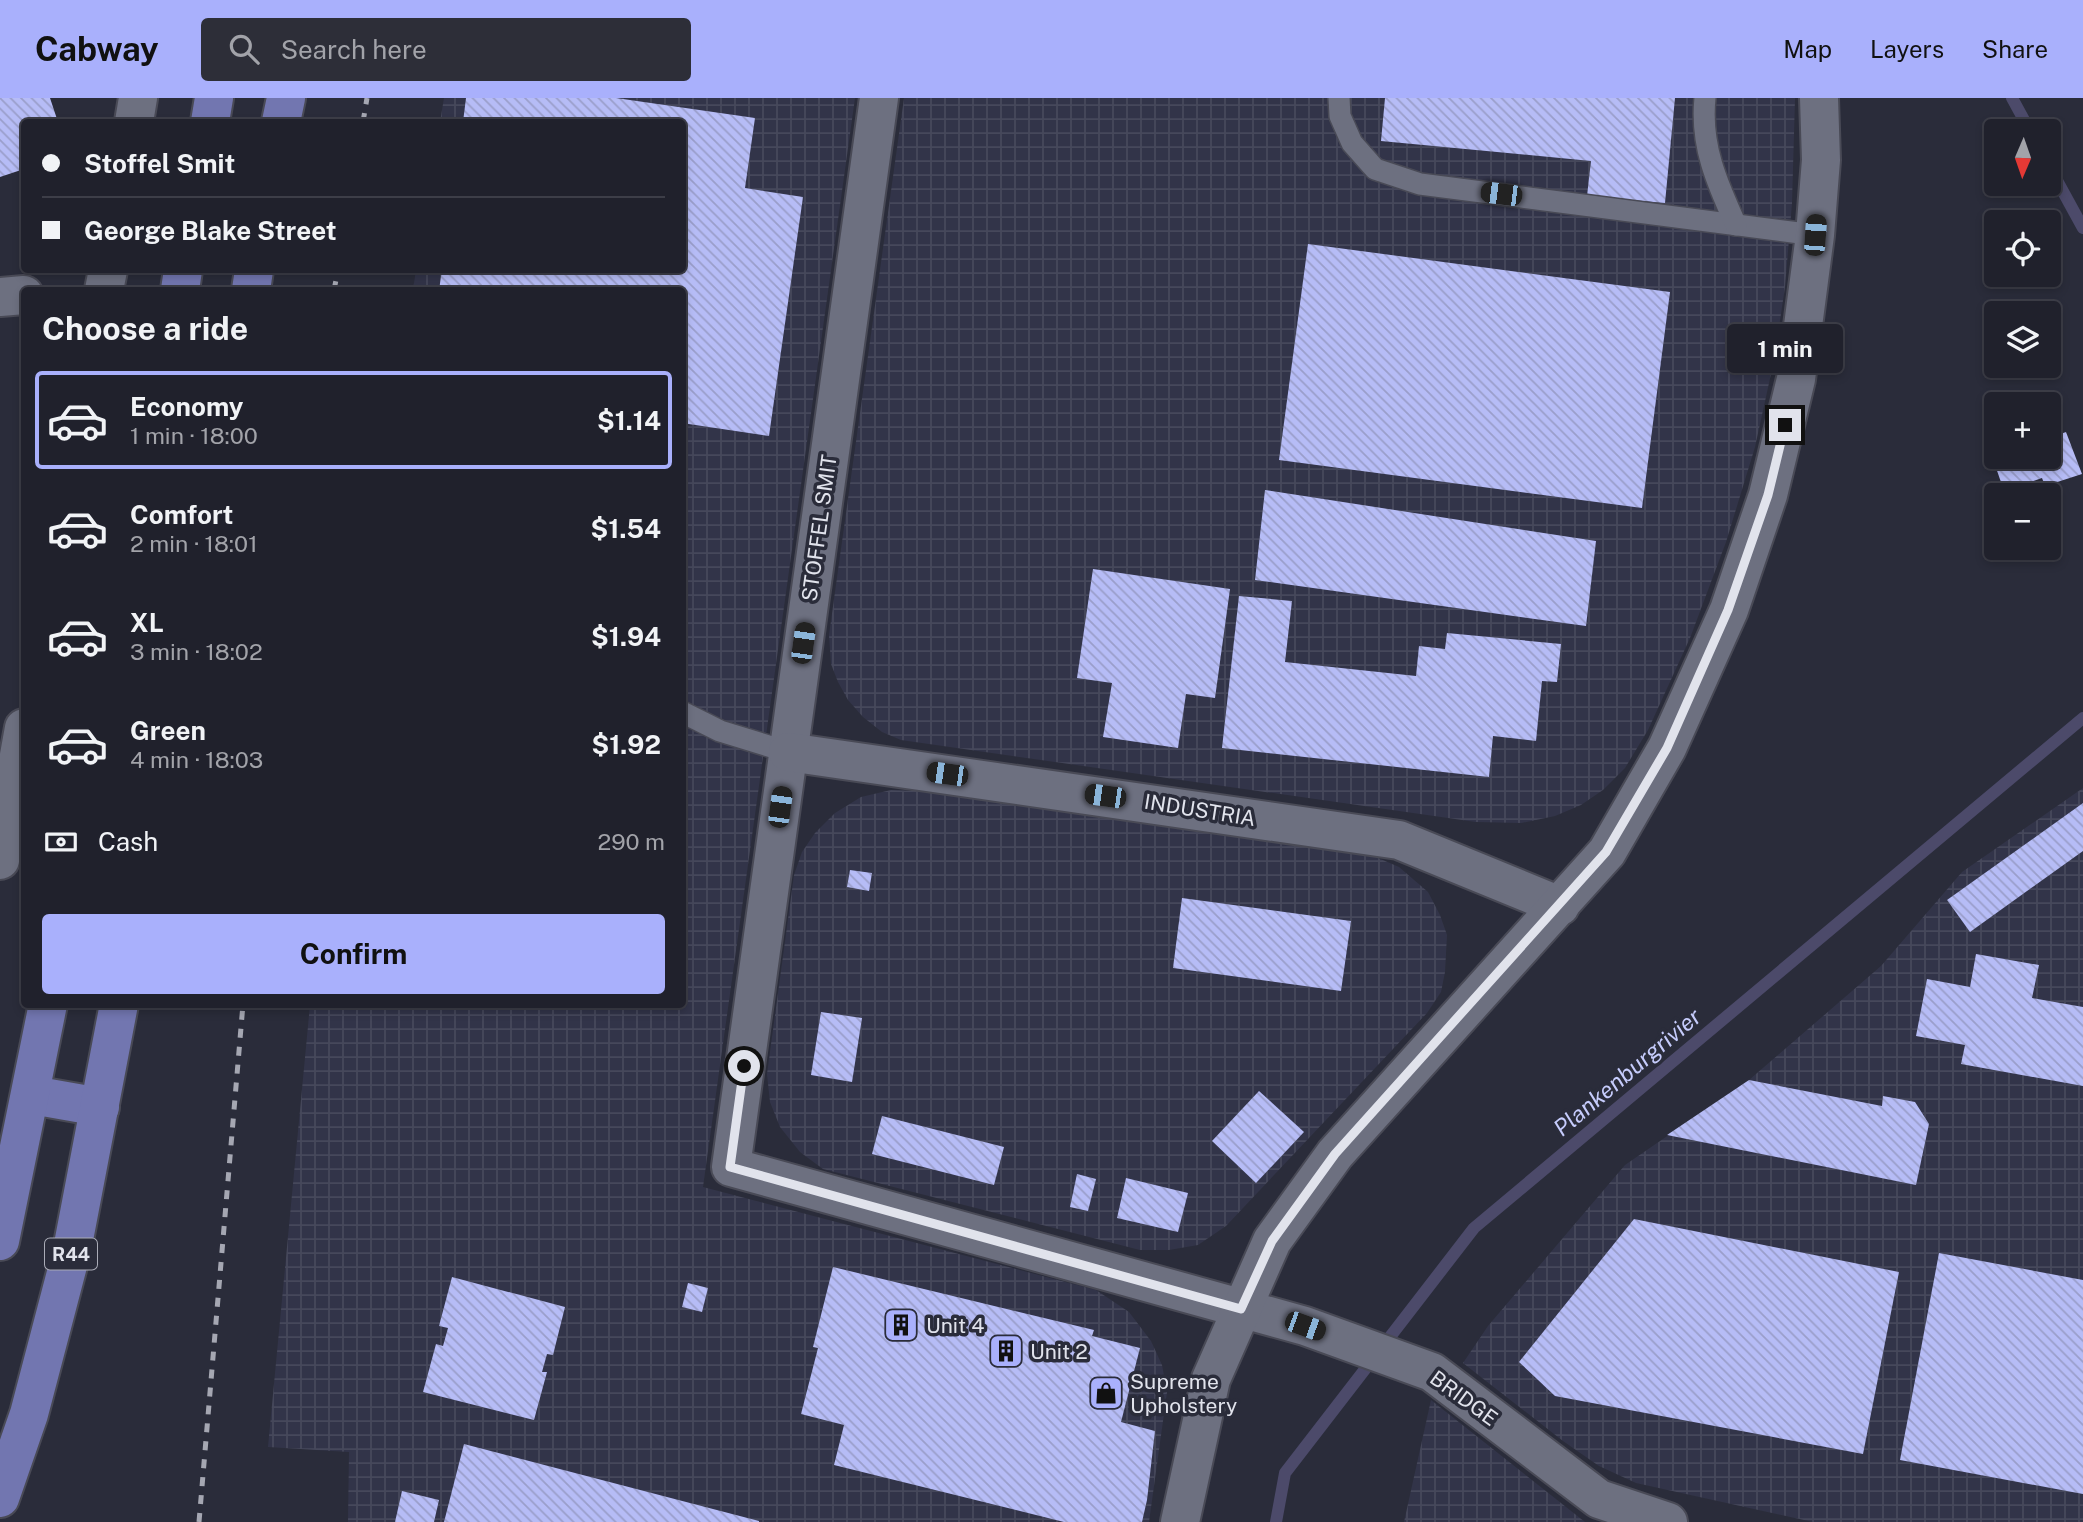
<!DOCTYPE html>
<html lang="en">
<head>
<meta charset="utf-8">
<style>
	body { margin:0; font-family:"Public Sans",sans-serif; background:#2d2e38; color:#f1f3f6; height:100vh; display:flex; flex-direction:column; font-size:26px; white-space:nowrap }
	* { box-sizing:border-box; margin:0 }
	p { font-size:23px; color:#a2a3a9 }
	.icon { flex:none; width:38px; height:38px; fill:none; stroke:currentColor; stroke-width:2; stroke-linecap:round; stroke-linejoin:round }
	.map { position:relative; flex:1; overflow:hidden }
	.sheet { position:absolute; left:21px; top:189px; width:665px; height:721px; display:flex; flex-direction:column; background:#20212c; border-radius:7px; box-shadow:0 4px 10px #0003,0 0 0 2px #3d3e48 }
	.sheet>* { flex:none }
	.hud { position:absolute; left:21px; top:21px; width:665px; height:154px; border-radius:7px; box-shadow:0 4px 10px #0003,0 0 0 2px #3d3e48; display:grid; align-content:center; height:154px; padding:0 21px; background:#20212c }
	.needle { width:46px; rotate:182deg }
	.tools { position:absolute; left:1984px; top:21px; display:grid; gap:14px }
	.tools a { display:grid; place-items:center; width:77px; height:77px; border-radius:7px; background:#20212c; box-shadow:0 4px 10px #0003,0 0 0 2px #3d3e48; font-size:35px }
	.end { position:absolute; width:32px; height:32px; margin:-16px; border:9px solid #e1e3ec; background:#111; box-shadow:0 0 0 4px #111 }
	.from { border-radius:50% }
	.bubble { position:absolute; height:49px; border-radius:7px; background:#20212c; box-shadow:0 4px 10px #0003,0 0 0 2px #3d3e48; font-size:23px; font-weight:700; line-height:49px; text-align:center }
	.car { position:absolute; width:21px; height:42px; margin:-21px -10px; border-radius:9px; box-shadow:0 0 5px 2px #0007; background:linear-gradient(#222 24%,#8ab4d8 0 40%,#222 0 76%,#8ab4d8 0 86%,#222 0) }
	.hud b { display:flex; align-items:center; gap:24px; height:66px; font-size:26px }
	.hud b+b { border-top:2px solid #3d3e48 }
	.hud i { width:18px; height:18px; background:#f1f3f6 }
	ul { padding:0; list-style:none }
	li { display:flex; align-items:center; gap:21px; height:98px; margin:0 14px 10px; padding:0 7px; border:4px solid transparent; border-radius:7px }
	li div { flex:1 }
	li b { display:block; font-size:26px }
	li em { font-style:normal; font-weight:700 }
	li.active { border-color:#a9b0fc }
	li>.icon { width:63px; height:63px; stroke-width:1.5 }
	h2 { padding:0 21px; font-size:32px; line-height:84px }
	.pay { display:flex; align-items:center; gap:18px; height:77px; padding:0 21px; font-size:26px }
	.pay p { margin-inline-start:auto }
	.cta { display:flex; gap:14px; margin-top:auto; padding:14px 21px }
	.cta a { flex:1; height:80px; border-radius:7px; background:#a9b0fc; color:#111; font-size:28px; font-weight:700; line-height:80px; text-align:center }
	header { display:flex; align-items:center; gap:42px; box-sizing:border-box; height:98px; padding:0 35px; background:#a9b0fc; color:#111 }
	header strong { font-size:33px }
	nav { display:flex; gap:38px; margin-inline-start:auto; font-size:24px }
	.search { width:490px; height:63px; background:#2d2e38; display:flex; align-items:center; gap:18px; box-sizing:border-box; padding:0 24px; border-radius:7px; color:#a2a3a9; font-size:26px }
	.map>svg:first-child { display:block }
	.industrial { fill:url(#industrial-grid) }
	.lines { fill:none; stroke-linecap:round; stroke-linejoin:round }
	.stream { stroke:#4c4a6a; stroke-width:12 }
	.building { fill:url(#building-back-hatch) }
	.service-casing { stroke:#494a56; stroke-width:24 }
	.minor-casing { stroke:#494a56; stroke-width:42 }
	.tertiary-casing { stroke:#494a56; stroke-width:42 }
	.primary-casing { stroke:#494a56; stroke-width:42 }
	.service { stroke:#6d7080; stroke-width:21 }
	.minor { stroke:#6d7080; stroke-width:38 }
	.tertiary { stroke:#6d7080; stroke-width:38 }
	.primary { stroke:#7276b0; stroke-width:38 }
	.rail { stroke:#a5a7b2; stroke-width:5; stroke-dasharray:9 9; stroke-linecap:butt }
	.route { stroke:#e1e3ec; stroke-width:9 }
	.labels { text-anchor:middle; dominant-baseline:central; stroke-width:7; stroke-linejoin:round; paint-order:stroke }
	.shield { fill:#2a2c3a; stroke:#aaacb7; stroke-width:2 }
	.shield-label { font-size:19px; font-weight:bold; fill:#e1e3ec }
	.street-label { font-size:21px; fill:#e1e3ec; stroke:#2a2c3a }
	.poi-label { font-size:21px; fill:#e1e3ec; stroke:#2a2c3a; text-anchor:start }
	.water-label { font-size:23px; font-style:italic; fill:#c6ccfc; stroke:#2a2c3a }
</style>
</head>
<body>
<header>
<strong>Cabway</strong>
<div class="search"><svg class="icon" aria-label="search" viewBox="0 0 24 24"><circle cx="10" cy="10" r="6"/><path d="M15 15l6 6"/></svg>Search here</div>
<nav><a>Map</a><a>Layers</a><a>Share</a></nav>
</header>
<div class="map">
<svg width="2083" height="1424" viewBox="0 0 2083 1424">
	<defs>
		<pattern id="industrial-grid" width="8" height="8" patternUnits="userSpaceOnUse" patternTransform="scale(1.75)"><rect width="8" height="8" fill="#323449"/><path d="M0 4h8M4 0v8" fill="none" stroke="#46485b"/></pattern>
		<pattern id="building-back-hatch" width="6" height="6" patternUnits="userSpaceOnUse" patternTransform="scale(1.75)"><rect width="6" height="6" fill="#b6bcf6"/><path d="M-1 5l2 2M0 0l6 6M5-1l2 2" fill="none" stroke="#9a9eca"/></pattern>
	</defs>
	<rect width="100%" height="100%" fill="#2a2c3a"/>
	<g class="industrial">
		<path d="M444 0H855L703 1089 1096 1192 1129 1214 1151 1243 1162 1267 1167 1294 1149 1424H348L349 1354 268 1349 310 907 682 906V192H413L416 172H682V24H440Z"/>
		<path d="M904 0H1795L1792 105 1785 189 1774 262 1755 349 1726 444 1690 540 1648 632 1625 670 1603 692 1581 707 1555 718 1521 725 1476 724 901 642 882 634 863 619 848 602 838 584 831 566 829 537Z"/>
		<path d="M2083 690V1424H1813L1636 1385 1599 1368 1563 1343 1463 1265 1488 1228 1625 1067 1749 982 1881 868 1962 774Z"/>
		<path d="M891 692 918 693 1369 756 1399 769 1428 794 1440 817 1447 837 1445 874 1441 894 1427 915 1226 1128 1198 1147 1169 1152H1140L823 1071 800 1054 780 1029 770 1004 767 976 794 777 802 754 815 735 835 715 861 699Z"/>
		<path d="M1431 1302 1585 1424H1404Z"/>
	</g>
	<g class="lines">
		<g class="stream">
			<path d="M2012 0 2030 33"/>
			<path d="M2049 68 2083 130"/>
			<path d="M1276 1424 1285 1375 1474 1130 2083 620"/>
		</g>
	</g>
	<g class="building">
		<path d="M0 0H50L58 24H24V71L0 79Z"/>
		<path d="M466 0H616L755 20 745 90 803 99 769 338 682 325V192H439L442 172H682V24H463Z"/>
		<path d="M1385 0H1675L1665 105 1587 98 1591 63 1381 43Z"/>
		<path d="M1308 146 1670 194 1642 410 1279 362Z"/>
		<path d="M2066 334 2082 376 2045 388 2042 380 2004 393 1993 361 1999 359H2049V340Z"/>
		<path d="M1265 392 1596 443 1586 528 1255 482Z"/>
		<path d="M1093 471 1230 491 1215 600 1186 596 1178 650 1103 639 1112 585 1077 580Z"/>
		<path d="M1239 498 1292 503 1285 564 1416 578 1419 548 1445 551 1447 535 1561 546 1557 584 1542 583 1536 643 1493 638 1489 679 1222 650Z"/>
		<path d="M2083 705V753L1970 834 1947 802Z"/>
		<path d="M682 714 688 715 684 746H682Z"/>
		<path d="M850 772 872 775 869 793 847 789Z"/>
		<path d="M1182 800 1351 823 1341 893 1173 870Z"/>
		<path d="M1976 856 2039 867 2032 900 2083 909V988L1961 966 1965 947 1916 938 1927 881 1970 889Z"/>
		<path d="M821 914 862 920 852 984 811 977Z"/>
		<path d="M1749 982 1882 1008 1883 998 1915 1004 1929 1026 1916 1087 1667 1037Z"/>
		<path d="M1259 993 1304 1034 1256 1085 1212 1043Z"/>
		<path d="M882 1018 1004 1049 994 1087 872 1056Z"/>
		<path d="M1077 1076 1096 1081 1088 1113 1070 1109Z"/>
		<path d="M1126 1080 1188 1095 1178 1134 1117 1120Z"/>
		<path d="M1634 1121 1899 1174 1863 1356 1555 1298 1519 1264Z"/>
		<path d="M1939 1155 2083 1182V1396L1900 1362Z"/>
		<path d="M833 1169 1094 1232 1092 1238 1140 1250 1121 1324 1155 1333 1147 1402 1142 1424H1064L834 1367 844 1327 801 1316 818 1250 813 1249Z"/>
		<path d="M452 1179 565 1209 553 1257 547 1256 542 1274H547L534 1322 423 1294 436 1246 443 1248 448 1230 439 1228Z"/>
		<path d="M688 1185 708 1190 702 1214 682 1209Z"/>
		<path d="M464 1346 759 1423V1424H444Z"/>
		<path d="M402 1393 439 1402 434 1424H395Z"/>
	</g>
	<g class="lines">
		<g class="service-casing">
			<g id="service">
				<path d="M1339 0 1340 18 1352 45 1375 71 1420 86 1815 137"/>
				<path d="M1705 0C1700 47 1717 85 1736 127"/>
				<path d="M682 614 720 633 788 654"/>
			</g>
		</g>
		<g class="minor-casing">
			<g id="minor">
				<path d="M879 0 731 1069 1305 1228 1432 1274 1599 1401 1668 1424"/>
				<path d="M134 24 138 0"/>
				<path d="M104 192 108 172"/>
				<path d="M0 199 24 197"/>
				<path d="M788 654 1399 742 1560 808"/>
				<path d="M0 762 24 630"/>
			</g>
		</g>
		<g class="tertiary-casing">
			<path id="tertiary" d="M1180 1424 1211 1281 1272 1143 1335 1056 1607 754 1667 650 1729 512 1768 397 1796 281 1815 137 1821 62 1819 0"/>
		</g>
		<g class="primary-casing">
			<g id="primary">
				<path d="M210 24 214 0"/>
				<path d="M281 24 286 0"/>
				<path d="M180 192 183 172"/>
				<path d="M251 192 254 172"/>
				<path d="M32 997 100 1009"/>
				<path d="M0 1143 48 906"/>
				<path d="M0 1400 29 1316 72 1152 119 906"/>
			</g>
		</g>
		<use href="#service" class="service"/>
		<use href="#minor" class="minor"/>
		<use href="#tertiary" class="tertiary"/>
		<use href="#primary" class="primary"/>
		<g class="rail">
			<path d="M363 24 367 0"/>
			<path d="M334 192 338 172"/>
			<path d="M199 1424 243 906"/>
		</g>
	</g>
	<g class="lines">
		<path class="route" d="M744 968 730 1069 1241 1211 1272 1143 1335 1056 1606 754 1667 650 1728 512 1768 397 1785 327"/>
	</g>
	<defs>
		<g id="building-square" transform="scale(1.75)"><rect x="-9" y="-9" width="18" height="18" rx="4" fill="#a9b0fc" stroke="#2a2c3a"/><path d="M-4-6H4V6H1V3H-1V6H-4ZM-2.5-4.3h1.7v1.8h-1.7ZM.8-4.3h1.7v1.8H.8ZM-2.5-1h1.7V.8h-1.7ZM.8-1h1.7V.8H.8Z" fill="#111"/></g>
		<g id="shop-square" transform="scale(1.75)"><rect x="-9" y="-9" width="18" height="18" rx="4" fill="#a9b0fc" stroke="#2a2c3a"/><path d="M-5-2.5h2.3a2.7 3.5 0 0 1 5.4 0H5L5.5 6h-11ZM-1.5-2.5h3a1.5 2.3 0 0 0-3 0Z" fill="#111"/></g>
	</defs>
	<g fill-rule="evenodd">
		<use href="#building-square" x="901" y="1227"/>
		<use href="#building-square" x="1006" y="1253"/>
		<use href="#shop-square" x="1106" y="1295"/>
	</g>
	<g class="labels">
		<rect class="shield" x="45" y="1140.5" width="52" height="31" rx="5"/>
		<g class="shield-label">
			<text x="71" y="1156">R44</text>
		</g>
		<g class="street-label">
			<text transform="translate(819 430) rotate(-82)">STOFFEL SMIT</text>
			<text transform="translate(1200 712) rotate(9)">INDUSTRIA</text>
			<text transform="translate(1464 1300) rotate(36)">BRIDGE</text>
		</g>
		<g class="poi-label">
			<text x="926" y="1227">Unit 4</text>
			<text x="1030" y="1253">Unit 2</text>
			<text x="1130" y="1283">Supreme<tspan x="1130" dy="24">Upholstery</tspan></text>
		</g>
		<g class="water-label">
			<text transform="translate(1627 974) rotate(-40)">Plankenburgrivier</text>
		</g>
	</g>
</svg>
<div class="tools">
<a><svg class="needle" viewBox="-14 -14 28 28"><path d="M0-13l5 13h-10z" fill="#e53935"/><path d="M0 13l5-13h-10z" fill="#a2a3a9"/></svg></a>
<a><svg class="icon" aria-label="locate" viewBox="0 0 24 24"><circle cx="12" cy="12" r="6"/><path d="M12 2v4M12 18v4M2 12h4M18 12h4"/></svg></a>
<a><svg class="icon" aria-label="layers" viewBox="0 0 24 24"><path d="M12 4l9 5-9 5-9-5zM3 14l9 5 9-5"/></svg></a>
<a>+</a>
<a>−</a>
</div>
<i class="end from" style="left:744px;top:968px"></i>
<i class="end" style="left:1785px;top:327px"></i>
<div class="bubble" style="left:1727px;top:226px;width:116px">1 min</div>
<i class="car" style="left:1501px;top:96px;rotate:277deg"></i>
<i class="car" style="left:1815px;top:137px;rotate:4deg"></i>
<i class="car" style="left:803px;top:545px;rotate:8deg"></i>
<i class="car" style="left:947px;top:676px;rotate:278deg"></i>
<i class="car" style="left:1105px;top:698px;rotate:278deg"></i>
<i class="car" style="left:780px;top:709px;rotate:8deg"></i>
<i class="car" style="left:1305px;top:1228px;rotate:110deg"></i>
<div class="hud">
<b><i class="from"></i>Stoffel Smit</b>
<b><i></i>George Blake Street</b>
</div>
<section class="sheet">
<h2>Choose a ride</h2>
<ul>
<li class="active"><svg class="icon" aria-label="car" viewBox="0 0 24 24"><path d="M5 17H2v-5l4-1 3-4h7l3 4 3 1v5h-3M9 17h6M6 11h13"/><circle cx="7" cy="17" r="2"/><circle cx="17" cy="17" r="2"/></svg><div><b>Economy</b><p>1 min · 18:00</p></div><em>$1.14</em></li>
<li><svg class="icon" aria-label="car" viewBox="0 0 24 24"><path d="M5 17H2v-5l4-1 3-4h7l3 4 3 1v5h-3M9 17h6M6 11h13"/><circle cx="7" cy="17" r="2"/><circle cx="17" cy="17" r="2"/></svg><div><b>Comfort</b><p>2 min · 18:01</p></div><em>$1.54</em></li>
<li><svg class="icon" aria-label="car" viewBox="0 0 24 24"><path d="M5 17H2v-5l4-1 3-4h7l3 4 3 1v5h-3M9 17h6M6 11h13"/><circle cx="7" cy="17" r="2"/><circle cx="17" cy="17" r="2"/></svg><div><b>XL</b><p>3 min · 18:02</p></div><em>$1.94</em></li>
<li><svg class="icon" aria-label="car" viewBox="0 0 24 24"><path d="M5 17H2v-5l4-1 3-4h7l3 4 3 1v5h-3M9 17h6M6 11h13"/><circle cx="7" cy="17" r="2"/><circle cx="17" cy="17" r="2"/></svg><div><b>Green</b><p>4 min · 18:03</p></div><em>$1.92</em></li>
</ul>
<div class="pay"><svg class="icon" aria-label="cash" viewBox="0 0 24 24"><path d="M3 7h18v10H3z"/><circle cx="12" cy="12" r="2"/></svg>Cash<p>290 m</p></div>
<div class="cta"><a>Confirm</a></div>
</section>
</div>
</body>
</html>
